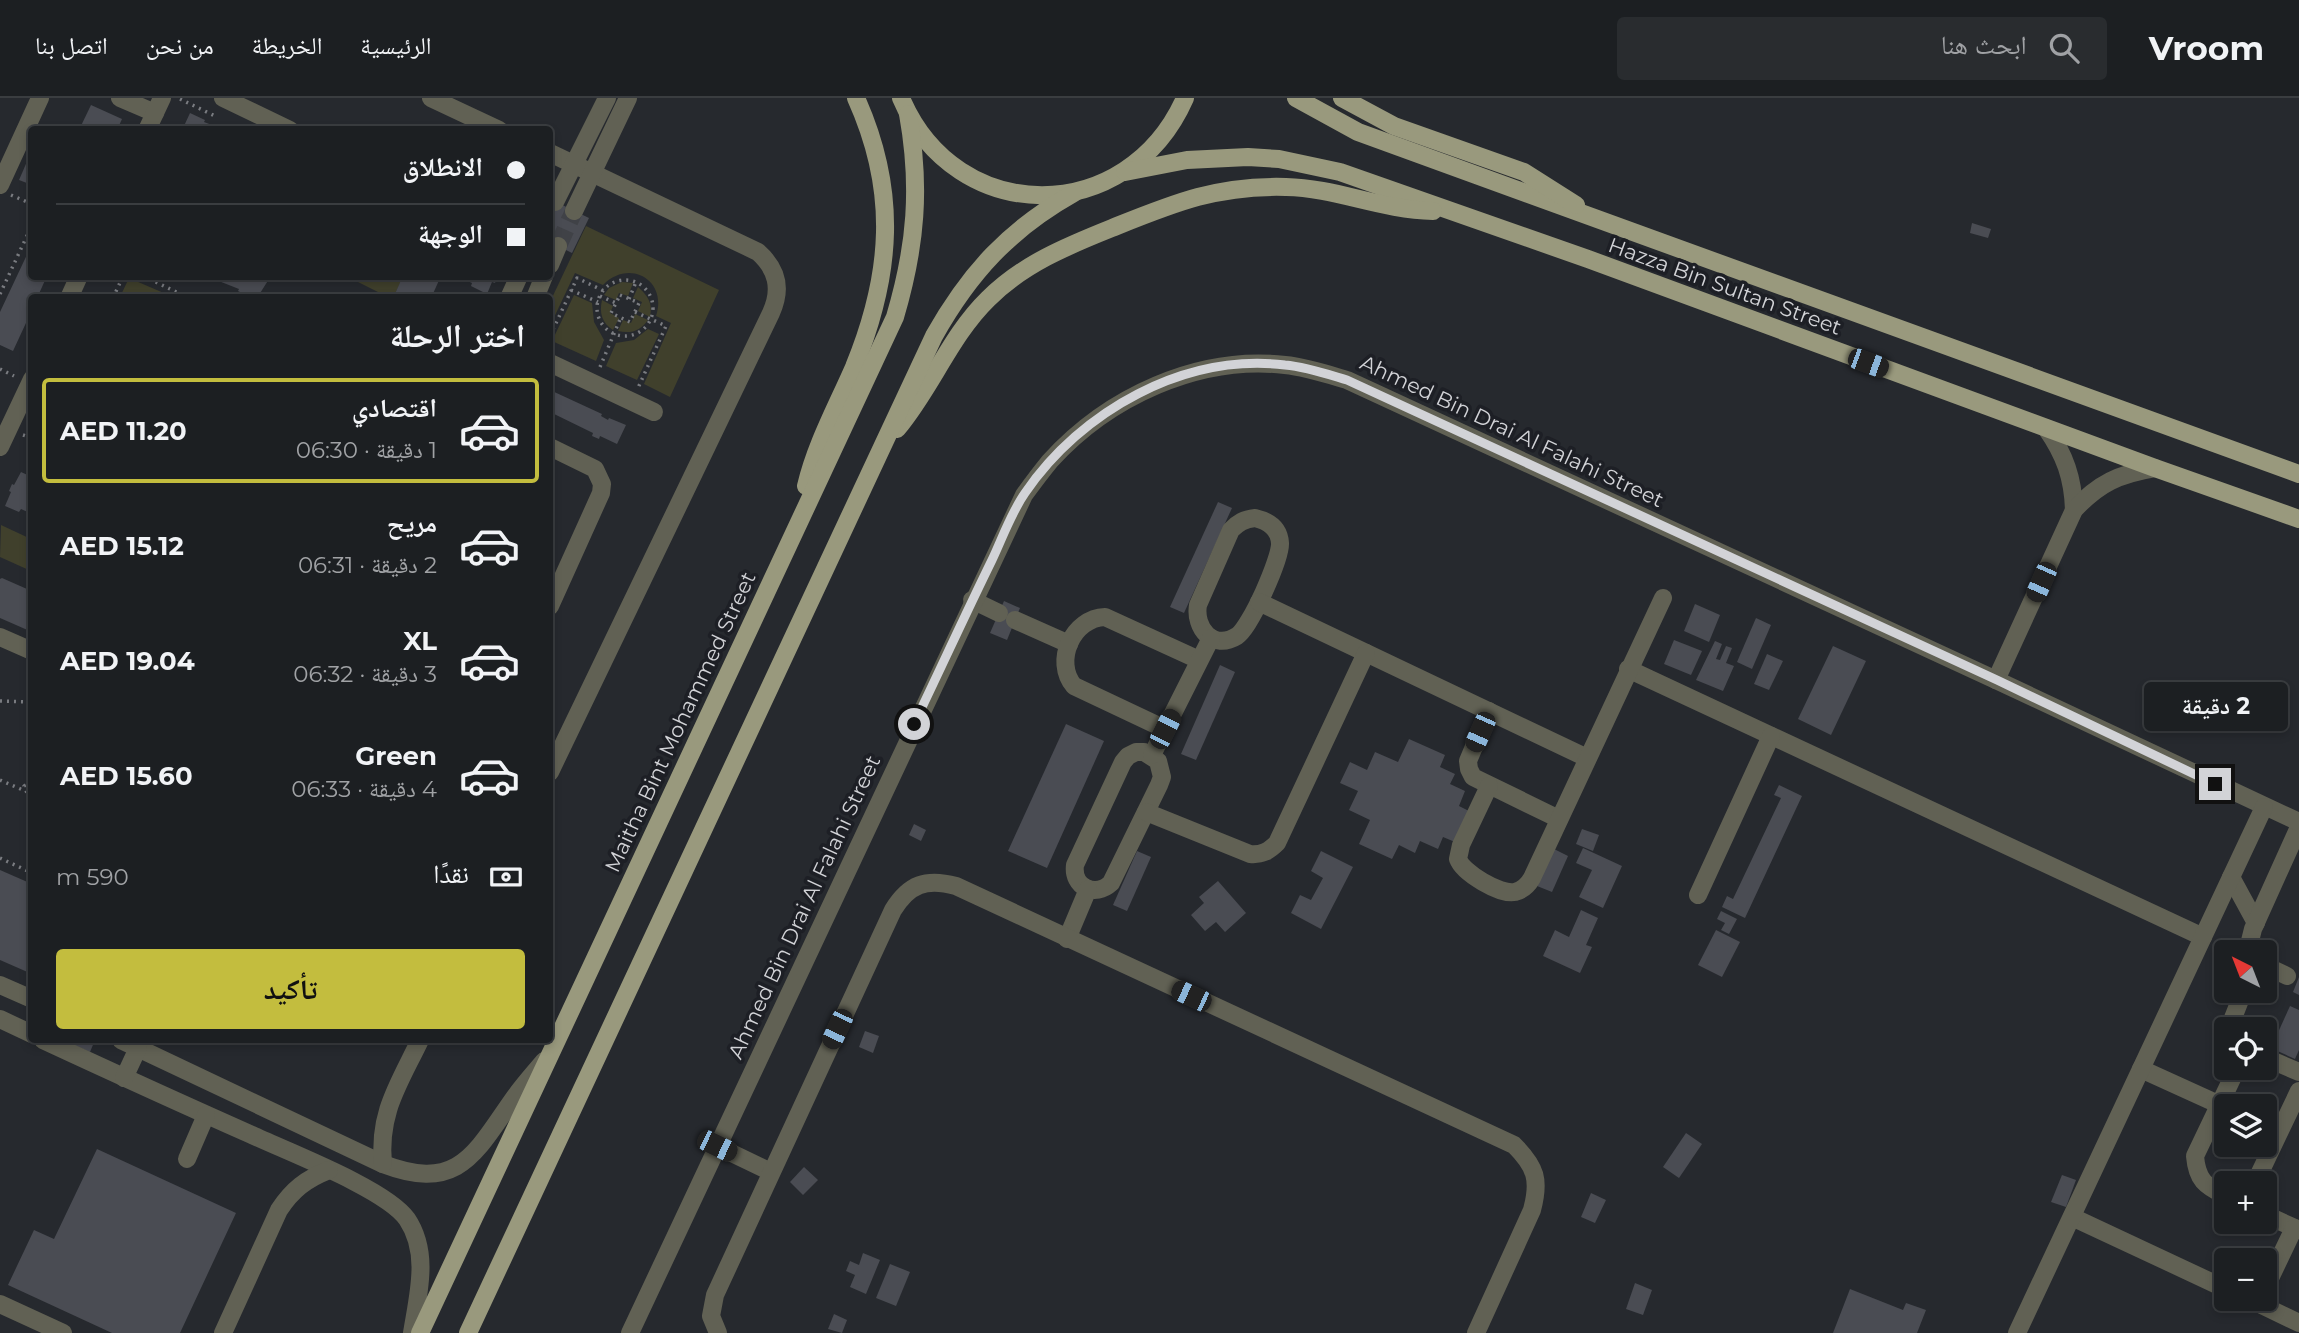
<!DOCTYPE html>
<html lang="ar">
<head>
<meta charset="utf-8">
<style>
	body { margin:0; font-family:Montserrat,"Noto Naskh Arabic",sans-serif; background:#292c2f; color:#f1f3f6; direction:rtl; height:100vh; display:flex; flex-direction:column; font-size:26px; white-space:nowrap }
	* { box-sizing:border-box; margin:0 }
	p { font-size:23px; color:#a0a2a5 }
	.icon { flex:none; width:38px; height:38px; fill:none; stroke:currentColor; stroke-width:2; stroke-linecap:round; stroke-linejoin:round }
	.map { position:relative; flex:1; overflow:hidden; direction:ltr }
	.panel { position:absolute; left:28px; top:196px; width:525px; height:749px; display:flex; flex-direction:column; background:#1c1f22; border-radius:7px; box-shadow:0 4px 10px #0003,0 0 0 2px #3a3d40; direction:rtl }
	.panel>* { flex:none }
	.hud { position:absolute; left:28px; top:28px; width:525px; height:154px; border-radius:7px; box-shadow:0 4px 10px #0003,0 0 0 2px #3a3d40; direction:rtl; display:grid; align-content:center; height:154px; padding:0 28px; background:#1c1f22 }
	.needle { width:46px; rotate:318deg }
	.fabs { position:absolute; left:2214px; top:842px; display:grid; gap:14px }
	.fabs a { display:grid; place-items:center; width:63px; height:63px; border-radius:7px; background:#1c1f22; box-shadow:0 4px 10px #0003,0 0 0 2px #3a3d40; font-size:35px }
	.end { position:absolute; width:32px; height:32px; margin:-16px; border:9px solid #d2d3d7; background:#111; box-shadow:0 0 0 4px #111 }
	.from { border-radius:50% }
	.bubble { position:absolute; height:49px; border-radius:7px; background:#1c1f22; box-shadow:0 4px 10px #0003,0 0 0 2px #3a3d40; font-size:23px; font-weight:700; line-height:49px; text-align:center; direction:rtl }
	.car { position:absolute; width:21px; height:42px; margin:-21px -10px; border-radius:9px; box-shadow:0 0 5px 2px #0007; background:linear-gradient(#222 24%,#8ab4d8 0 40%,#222 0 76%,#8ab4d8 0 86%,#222 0) }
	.hud b { display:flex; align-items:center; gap:24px; height:66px; font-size:26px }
	.hud b+b { border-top:2px solid #3a3d40 }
	.hud i { width:18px; height:18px; background:#f1f3f6 }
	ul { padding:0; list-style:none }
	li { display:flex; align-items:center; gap:21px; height:105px; margin:0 14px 10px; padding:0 14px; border:4px solid transparent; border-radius:7px }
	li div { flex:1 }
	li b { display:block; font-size:26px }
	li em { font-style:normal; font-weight:700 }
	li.active { border-color:#c3bd3e }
	li>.icon { width:63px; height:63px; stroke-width:1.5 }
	h2 { padding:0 28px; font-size:32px; line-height:84px }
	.pay { display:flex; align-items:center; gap:18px; height:77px; padding:0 28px; font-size:26px }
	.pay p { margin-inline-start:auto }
	.primary-button { display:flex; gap:14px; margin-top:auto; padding:14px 28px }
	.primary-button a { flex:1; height:80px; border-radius:7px; background:#c3bd3e; color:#111; font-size:28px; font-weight:700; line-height:80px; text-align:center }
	header { display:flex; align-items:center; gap:42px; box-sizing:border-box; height:98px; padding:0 35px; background:#1c1f22; border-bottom:2px solid #3a3d40 }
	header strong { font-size:33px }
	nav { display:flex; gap:38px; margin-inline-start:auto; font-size:24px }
	.search { width:490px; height:63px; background:#292c2f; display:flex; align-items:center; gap:18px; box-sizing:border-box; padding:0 24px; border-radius:7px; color:#a0a2a5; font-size:26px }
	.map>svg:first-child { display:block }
	.green { fill:#40402c }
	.building { fill:#4a4c53 }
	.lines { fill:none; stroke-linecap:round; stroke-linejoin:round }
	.minor-tunnel { stroke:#404247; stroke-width:18; stroke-dasharray:18 9; stroke-linecap:butt }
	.path { stroke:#7a7c81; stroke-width:3.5; stroke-dasharray:2 5; stroke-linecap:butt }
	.minor { stroke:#616154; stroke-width:18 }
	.major { stroke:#99997d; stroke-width:18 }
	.route { stroke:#d2d3d7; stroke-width:9 }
	.labels { text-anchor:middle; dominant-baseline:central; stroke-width:7; stroke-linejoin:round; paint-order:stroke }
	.street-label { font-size:21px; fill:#d2d3d7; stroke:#1d1f25 }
</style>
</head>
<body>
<header>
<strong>Vroom</strong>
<div class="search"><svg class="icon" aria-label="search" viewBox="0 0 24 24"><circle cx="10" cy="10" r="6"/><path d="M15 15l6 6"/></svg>ابحث هنا</div>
<nav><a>الرئيسية</a><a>الخريطة</a><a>من نحن</a><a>اتصل بنا</a></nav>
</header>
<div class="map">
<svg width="2299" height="1235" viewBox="0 0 2299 1235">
	<rect width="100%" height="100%" fill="#26292e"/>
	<g class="green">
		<path d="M586 128 719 192 670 299 644 286 671 225 656 218C668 182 629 160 603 187L575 175 550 228V204Z"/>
		<path d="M346 178 403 179 393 200 388 199Z"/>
		<path d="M129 180 173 199H120Z"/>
		<path d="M622 184 633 185 628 198 619 195 616 202 604 197 609 190Z"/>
		<path d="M638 189C648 198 653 205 650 219L638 213 642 204 633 200Z"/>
		<path d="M574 197 592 205 594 224 604 242 596 263 552 243Z"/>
		<path d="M602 202 613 208 610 215 619 220 613 232C602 225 599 215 602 202Z"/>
		<path d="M635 216 648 222C640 233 631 236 618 233L623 222 631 225Z"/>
		<path d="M648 231 659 236 637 282 606 268 616 245 634 242Z"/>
		<path d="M1 427 31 441V473L0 459Z"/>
	</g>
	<g class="building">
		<path d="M91 7 122 21 117 32H79Z"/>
		<path d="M190 15 205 22 204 24 225 32H179L181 27 184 28Z"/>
		<path d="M29 59 32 60V87L19 82Z"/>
		<path d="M550 101 589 120 572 155 550 144Z"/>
		<path d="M1972 125 1991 131 1988 140 1970 135Z"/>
		<path d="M32 146V178H47L37 200H32V212L13 253 0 247V214Z"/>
		<path d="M206 178H267L269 181 257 200H252L238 193 239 191Z"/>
		<path d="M403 178H441L431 200H393Z"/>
		<path d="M449 178H498L495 185 492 184 487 196 471 188 472 185 458 179 456 182Z"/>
		<path d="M550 292 602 316 601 318 608 322 609 320 626 327 617 346 600 338 599 341 592 338 593 335 550 314Z"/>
		<path d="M21 374 32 379V416L21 411 19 414 5 408 11 394 9 393 12 386 14 387Z"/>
		<path d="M1218 404 1232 410 1184 515 1170 509Z"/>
		<path d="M2 480 27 491 32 481V534L0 520V481Z"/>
		<path d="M1004 503 1020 510 1007 542 990 535Z"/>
		<path d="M1695 506 1720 517 1709 544 1684 533Z"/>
		<path d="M1756 520 1771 527 1752 571 1737 564Z"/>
		<path d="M1674 542 1702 553 1691 577 1664 566Z"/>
		<path d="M1715 543 1722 546 1716 561 1720 562 1726 548 1732 550 1726 565 1734 568 1723 593 1696 582Z"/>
		<path d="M1833 548 1866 563 1831 637 1798 621Z"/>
		<path d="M1767 556 1783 563 1769 592 1754 586Z"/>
		<path d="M1220 567 1235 574 1196 662 1181 656Z"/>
		<path d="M1066 626 1104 643 1047 770 1008 753Z"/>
		<path d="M1409 641 1445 657 1440 669 1455 676 1450 686 1465 693 1459 708 1469 713 1455 744 1443 739 1438 751 1420 743 1415 755 1399 747 1392 761 1359 746 1370 722 1349 712 1358 693 1340 685 1350 664 1367 672 1375 654 1398 664Z"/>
		<path d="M1779 687 1802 698 1745 820 1722 809 1727 798 1733 801 1781 700 1774 697Z"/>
		<path d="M914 726 926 732 921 743 909 737Z"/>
		<path d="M1582 731 1599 737 1593 753 1576 746Z"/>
		<path d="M1583 750 1622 768 1603 810 1579 799 1592 772 1576 765Z"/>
		<path d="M1554 751 1568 758 1552 794 1537 788Z"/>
		<path d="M1137 753 1151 759 1127 813 1113 807Z"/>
		<path d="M1321 753 1353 769 1321 831 1291 815 1300 797 1311 802 1323 780 1311 773Z"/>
		<path d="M0 772 32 786V876L0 862Z"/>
		<path d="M1218 783 1246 815 1225 834 1216 824 1205 833 1191 817 1204 805 1199 799Z"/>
		<path d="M1581 812 1598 820 1586 847 1592 849 1580 875 1543 858 1555 832 1569 839Z"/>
		<path d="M1721 813 1737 821 1729 836 1721 832 1725 825 1717 821Z"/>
		<path d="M1716 832 1740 844 1722 879 1698 867Z"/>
		<path d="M2222 841 2240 849 2238 854H2226V862L2214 857Z"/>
		<path d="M2299 879V897L2293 894Z"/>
		<path d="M2290 908 2299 912V952L2295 961 2271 950Z"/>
		<path d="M865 933 879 938 873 955 859 949Z"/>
		<path d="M76 942H95L90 954 74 947Z"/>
		<path d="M1686 1035 1702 1046 1679 1080 1663 1069Z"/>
		<path d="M97 1051 236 1115 180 1235H112L8 1187 34 1132 54 1141Z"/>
		<path d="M804 1069 818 1082 803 1097 790 1084Z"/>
		<path d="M2062 1077 2076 1082 2066 1109 2051 1104Z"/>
		<path d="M1591 1095 1606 1102 1595 1125 1581 1119Z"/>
		<path d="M863 1155 880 1162 866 1196 850 1189 855 1177 846 1173 850 1163 859 1167Z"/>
		<path d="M890 1166 910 1174 896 1208 876 1200Z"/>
		<path d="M1635 1185 1652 1192 1643 1217 1626 1211Z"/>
		<path d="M1850 1191 1903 1212 1906 1205 1926 1212 1917 1235H1833Z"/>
		<path d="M834 1216 847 1222 842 1235 828 1231Z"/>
	</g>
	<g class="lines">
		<path class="minor-tunnel" d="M558 148 574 113"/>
		<g class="path">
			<path d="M180 1 217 19"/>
			<path d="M11 97 32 106"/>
			<path d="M143 178 189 200"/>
			<circle cx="625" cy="210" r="28"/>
			<path d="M571 192 598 204"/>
			<path d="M0 196 32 127"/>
			<path d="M620 197 639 205 630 224 611 215Z"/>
			<path d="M600 198 616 205"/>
			<path d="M113 200 123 178"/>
			<path d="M629 201 636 184"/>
			<path d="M635 214 666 228 638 290"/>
			<path d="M550 238 577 180 604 193"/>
			<path d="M600 269 621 219"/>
			<path d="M0 271 14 278"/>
			<path d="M23 337 32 340"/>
			<path d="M0 603 32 604"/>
			<path d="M0 682 25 693"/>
			<path d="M32 684 24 688 27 695 32 696"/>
			<path d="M29 759 32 754"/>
			<path d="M0 760 32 775"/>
		</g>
		<g class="minor">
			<path d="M120 0 155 15"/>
			<path d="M223 0 290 32"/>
			<path d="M431 0 499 32"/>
			<path d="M147 32 162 0"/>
			<path d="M550 55 758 154C777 171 782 191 771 215L550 674"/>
			<path d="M0 87 40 0"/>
			<path d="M555 104 607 0"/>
			<path d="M574 113 628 0"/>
			<path d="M550 167 558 148"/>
			<path d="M69 200 79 178"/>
			<path d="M509 200 519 178"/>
			<path d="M535 200 544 178"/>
			<path d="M550 265 654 314"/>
			<path d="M2046 330C2065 357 2073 380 2074 412"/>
			<path d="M0 349 32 281"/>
			<path d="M550 349 595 371 602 386 601 395 550 508"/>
			<path d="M1255 420C1268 423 1279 430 1280 445 1281 460 1250 530 1237 538 1213 553 1194 530 1198 507L1231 432C1238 425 1244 421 1255 420Z"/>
			<path d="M972 502 999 515"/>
			<path d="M1259 504 1587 660"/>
			<path d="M1015 522 1069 546"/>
			<path d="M0 539 32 553"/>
			<path d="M1628 571 2203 839"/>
			<path d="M1996 582 2074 412C2099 385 2119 376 2155 370"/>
			<path d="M1489 613 1468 663 1469 671 1473 679 1559 721"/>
			<path d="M1165 631 1074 588C1053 563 1073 520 1105 519L1199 562"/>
			<path d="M1136 654H1144L1158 663 1162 679 1159 687 1111 785C1095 800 1072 789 1075 767L1123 664 1128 658Z"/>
			<path d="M1152 657 1211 540"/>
			<path d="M1489 688 1461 747 1458 761C1463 775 1500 797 1515 794 1523 792 1528 787 1532 780L1663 500"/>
			<path d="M1146 714 1250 756C1262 757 1269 753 1277 745L1366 555"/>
			<path d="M2231 779 2256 825"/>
			<path d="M1698 797 1771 638"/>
			<path d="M1067 841 1088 791"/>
			<path d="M2253 854 2250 843 2253 831 2299 729"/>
			<path d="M2264 867 2287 878"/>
			<path d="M0 887 32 901"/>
			<path d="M0 921 32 936"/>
			<path d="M2232 931 2233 920 2244 892"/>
			<path d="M43 942C112 974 182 1006 252 1037 288 1054 386 1091 407 1121 430 1155 418 1197 412 1235"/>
			<path d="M121 942 383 1066C459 1095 475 1055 514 1000 523 987 534 975 544 963"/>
			<path d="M2264 959 2299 974"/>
			<path d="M2141 971 2218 1006"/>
			<path d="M124 980 138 950"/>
			<path d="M717 1048 771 1074"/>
			<path d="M187 1061 206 1017"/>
			<path d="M383 1066C378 1015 399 986 420 942"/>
			<path d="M2255 1085 2299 993"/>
			<path d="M2226 1098C2205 1088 2197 1082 2195 1058L2237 970"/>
			<path d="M2264 1116 2299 1132"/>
			<path d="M2072 1119 2226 1191"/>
			<path d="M2264 1193 2294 1130"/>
			<path d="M2247 1200 2299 1225"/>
			<path d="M0 1206 63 1235"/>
			<path d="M223 1235 279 1112C292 1092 306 1081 329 1072"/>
			<path d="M630 1235 1024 397C1032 386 1041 374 1050 363 1108 299 1198 257 1285 267 1306 269 1327 276 1347 282L1996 582 2299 724"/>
			<path d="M718 1235 711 1218 715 1197 893 812C909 786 926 780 956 788L1514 1047C1536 1069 1540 1082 1532 1112L1476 1235"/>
			<path d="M2017 1235 2264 709"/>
		</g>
		<g class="major">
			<path d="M901 0C956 130 1128 129 1185 0"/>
			<path d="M1296 0 1358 34 2299 376"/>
			<path d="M1342 0 1394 28 1524 74 1576 107"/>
			<path d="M1125 74 1187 62 1248 59 1279 61 1340 74 1588 161 2155 370 2299 421"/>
			<path d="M897 331C931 291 950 238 988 201 1023 166 1067 148 1112 130 1174 105 1217 87 1286 89 1336 90 1381 112 1433 113"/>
			<path d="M806 388C816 346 837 308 854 269 892 176 898 93 856 0"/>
			<path d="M420 1235 895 219C916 148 921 89 908 16"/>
			<path d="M468 1235 934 238C970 174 1010 131 1074 95"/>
		</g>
	</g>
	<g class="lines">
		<path class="route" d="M914 626C940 572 965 517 992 462 1002 441 1011 415 1025 395 1081 313 1184 255 1285 267 1307 269 1327 276 1347 282L1997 582 2215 686"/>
	</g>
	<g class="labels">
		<g class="street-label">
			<text transform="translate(1725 188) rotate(20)">Hazza Bin Sultan Street</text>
			<text transform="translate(1512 333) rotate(25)">Ahmed Bin Drai Al Falahi Street</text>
			<text transform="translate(680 624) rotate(-65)">Maitha Bint Mohammed Street</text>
			<text transform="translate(804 809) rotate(-65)">Ahmed Bin Drai Al Falahi Street</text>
		</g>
	</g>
</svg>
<div class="fabs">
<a><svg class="needle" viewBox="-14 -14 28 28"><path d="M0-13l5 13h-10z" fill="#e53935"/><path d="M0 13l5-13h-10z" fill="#a0a2a5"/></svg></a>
<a><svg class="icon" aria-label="locate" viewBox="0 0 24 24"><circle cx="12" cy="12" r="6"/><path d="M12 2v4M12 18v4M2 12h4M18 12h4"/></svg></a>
<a><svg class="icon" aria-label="layers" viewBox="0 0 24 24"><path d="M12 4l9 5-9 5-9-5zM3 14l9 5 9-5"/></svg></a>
<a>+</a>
<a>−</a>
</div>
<i class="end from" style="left:914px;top:626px"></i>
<i class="end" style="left:2215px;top:686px"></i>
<div class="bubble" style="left:2144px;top:584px;width:144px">2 دقيقة</div>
<i class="car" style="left:1868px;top:265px;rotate:110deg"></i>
<i class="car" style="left:2041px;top:484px;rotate:204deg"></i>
<i class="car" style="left:1165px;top:631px;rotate:27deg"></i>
<i class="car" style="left:1480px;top:634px;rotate:204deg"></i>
<i class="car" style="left:1191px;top:898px;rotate:295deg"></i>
<i class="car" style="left:837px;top:931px;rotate:205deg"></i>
<i class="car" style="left:717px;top:1048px;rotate:116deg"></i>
<div class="hud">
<b><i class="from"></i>الانطلاق</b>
<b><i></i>الوجهة</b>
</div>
<section class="panel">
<h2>اختر الرحلة</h2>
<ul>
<li class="active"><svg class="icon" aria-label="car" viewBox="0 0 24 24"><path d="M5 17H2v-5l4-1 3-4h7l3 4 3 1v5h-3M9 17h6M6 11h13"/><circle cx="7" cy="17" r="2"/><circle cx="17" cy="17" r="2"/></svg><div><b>اقتصادي</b><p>1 دقيقة · 06:30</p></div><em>AED 11.20</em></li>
<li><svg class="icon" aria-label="car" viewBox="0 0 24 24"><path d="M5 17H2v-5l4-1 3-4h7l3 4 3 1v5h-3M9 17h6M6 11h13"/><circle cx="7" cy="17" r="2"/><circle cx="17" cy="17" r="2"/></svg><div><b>مريح</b><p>2 دقيقة · 06:31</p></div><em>AED 15.12</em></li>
<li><svg class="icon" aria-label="car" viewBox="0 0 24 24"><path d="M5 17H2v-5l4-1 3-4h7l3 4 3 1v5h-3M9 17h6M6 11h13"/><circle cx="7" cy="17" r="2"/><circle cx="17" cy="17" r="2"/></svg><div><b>XL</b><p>3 دقيقة · 06:32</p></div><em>AED 19.04</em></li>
<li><svg class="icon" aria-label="car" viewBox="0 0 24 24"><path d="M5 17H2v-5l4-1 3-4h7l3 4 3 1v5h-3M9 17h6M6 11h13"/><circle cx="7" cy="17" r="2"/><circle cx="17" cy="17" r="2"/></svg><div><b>Green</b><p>4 دقيقة · 06:33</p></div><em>AED 15.60</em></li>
</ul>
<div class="pay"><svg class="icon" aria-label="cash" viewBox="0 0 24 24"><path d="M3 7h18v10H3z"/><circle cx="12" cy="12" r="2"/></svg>نقدًا<p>590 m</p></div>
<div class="primary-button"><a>تأكيد</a></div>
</section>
</div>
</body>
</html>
